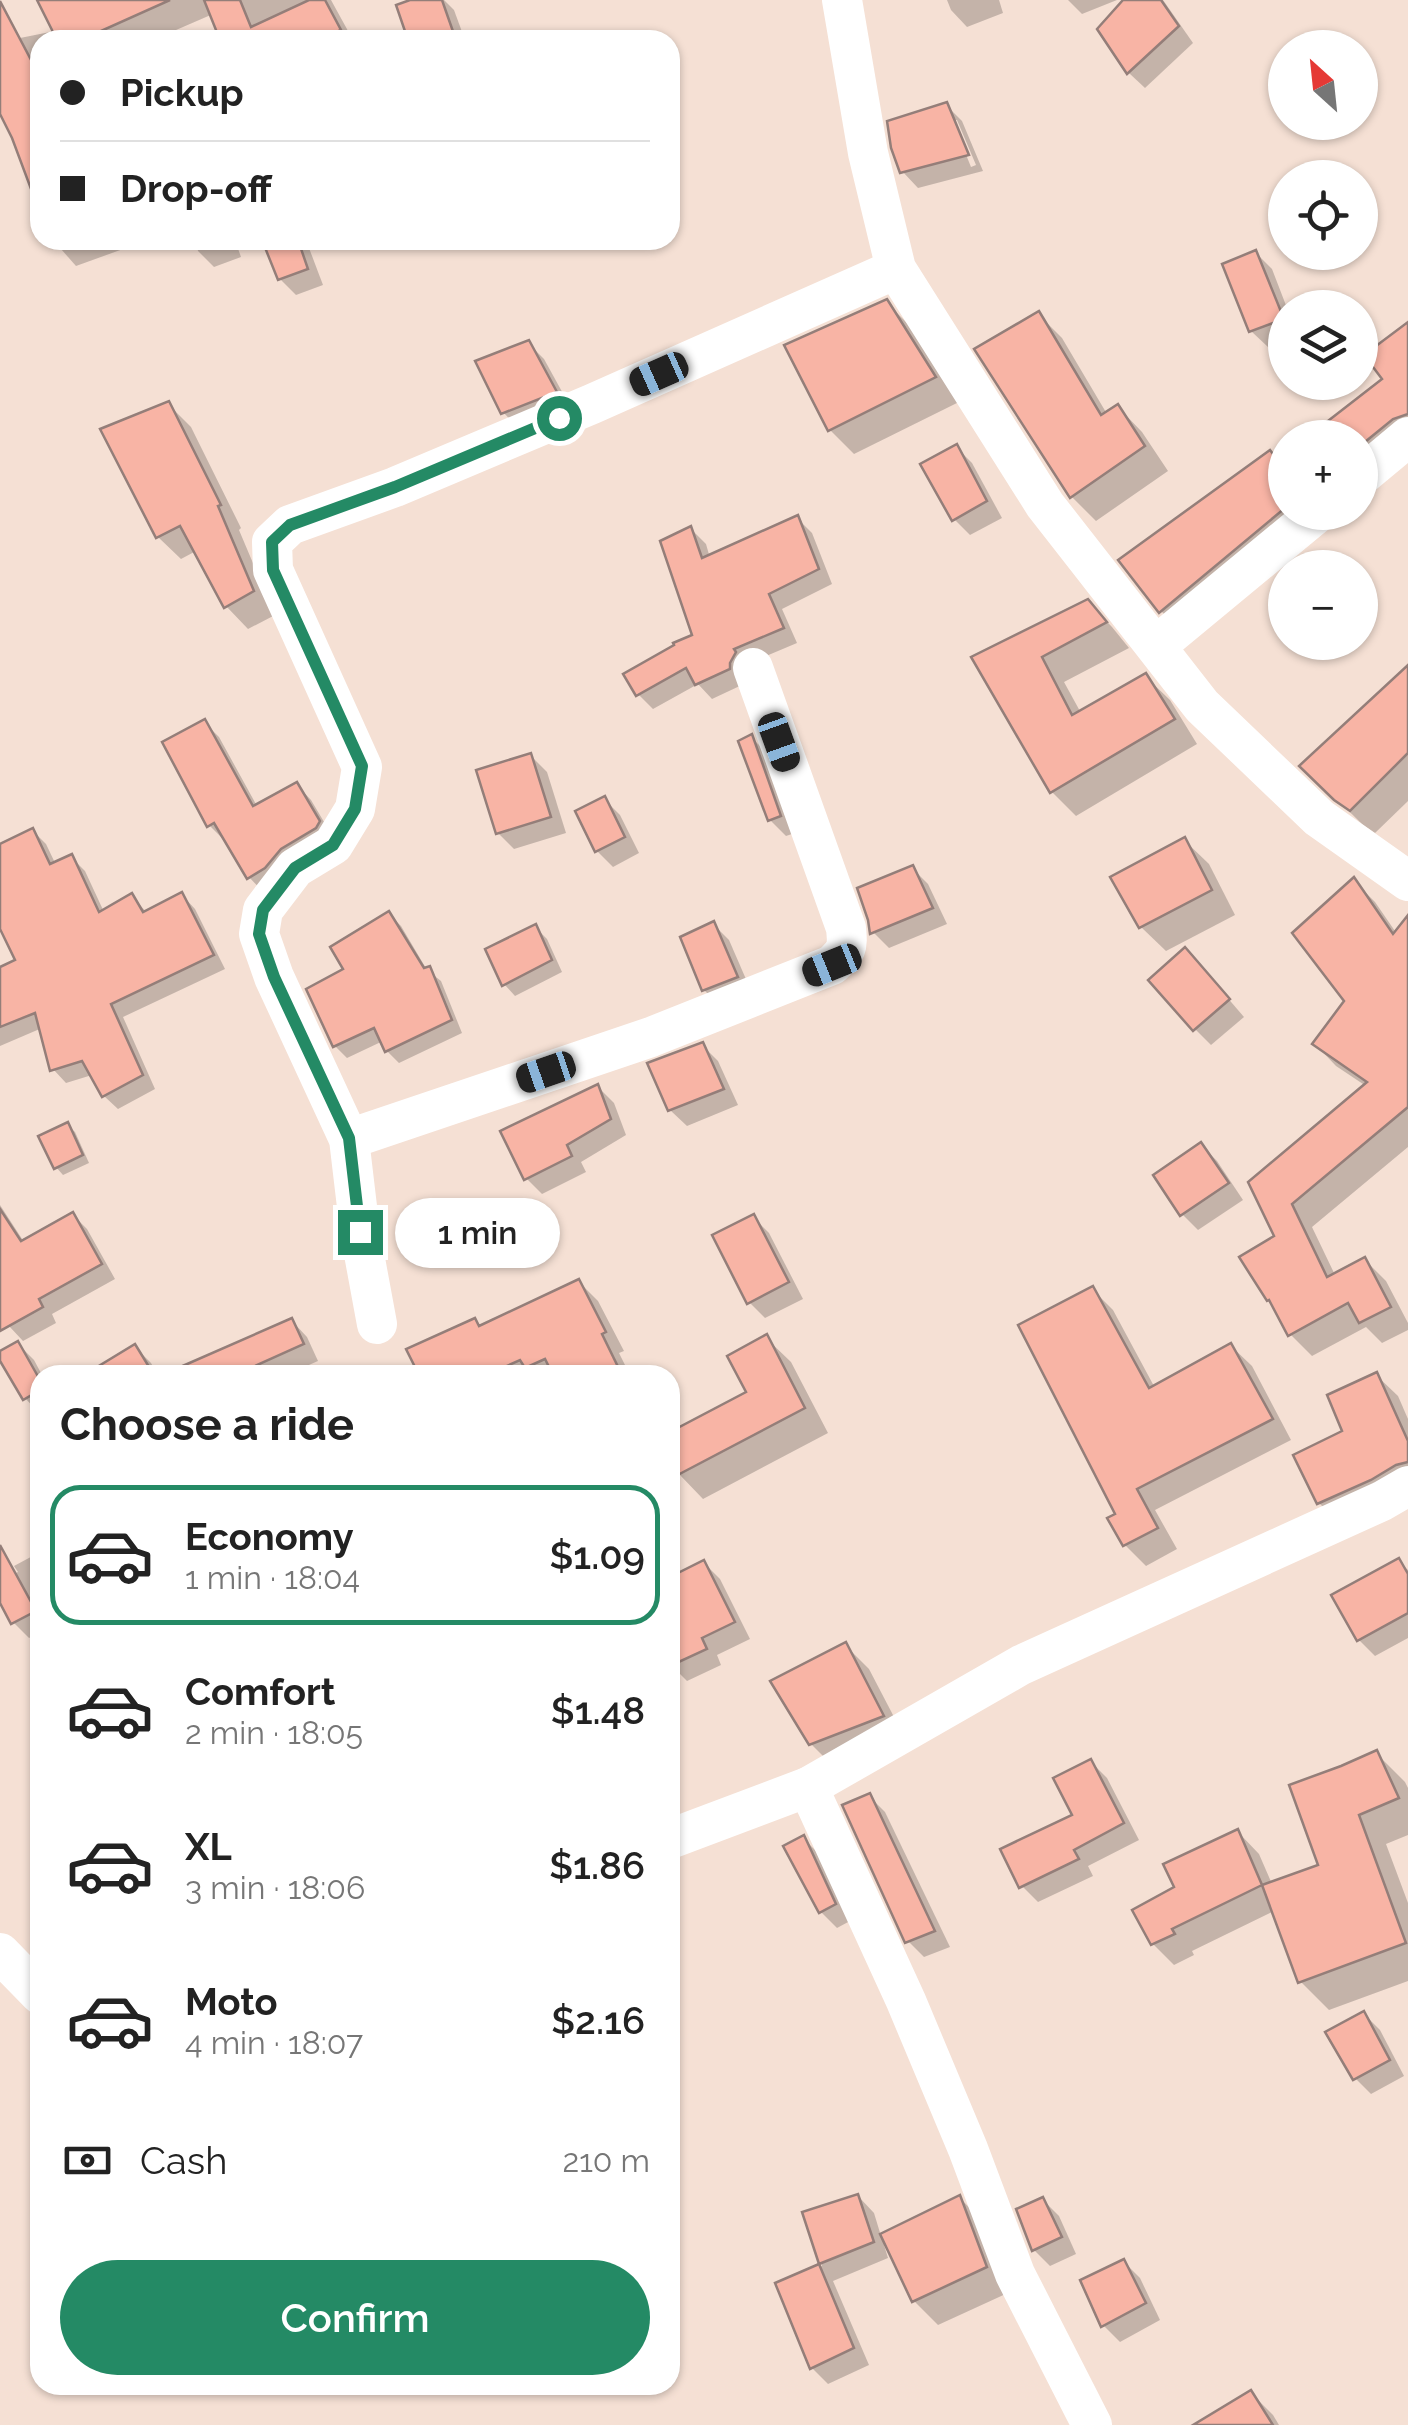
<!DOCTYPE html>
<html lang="en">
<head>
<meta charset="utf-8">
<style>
	body { margin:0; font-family:Raleway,sans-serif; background:#f2f2f2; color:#222; height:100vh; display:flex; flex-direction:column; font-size:38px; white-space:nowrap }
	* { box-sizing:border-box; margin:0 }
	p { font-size:32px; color:#767676 }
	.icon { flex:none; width:55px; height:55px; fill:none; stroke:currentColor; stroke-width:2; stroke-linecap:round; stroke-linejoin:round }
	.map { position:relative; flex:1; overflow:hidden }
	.drawer { position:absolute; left:30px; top:1365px; width:650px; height:1030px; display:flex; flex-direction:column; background:#fff; border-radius:30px; box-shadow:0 2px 8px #0004 }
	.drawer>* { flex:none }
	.banner { position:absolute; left:30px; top:30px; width:650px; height:220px; border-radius:30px; box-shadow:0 2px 8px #0004; display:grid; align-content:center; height:220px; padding:0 30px; background:#fff }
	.needle { width:65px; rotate:333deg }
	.controls { position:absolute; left:1268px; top:30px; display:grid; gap:20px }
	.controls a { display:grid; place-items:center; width:110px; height:110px; border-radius:50%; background:#fff; box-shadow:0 2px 8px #0004; font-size:50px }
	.end { position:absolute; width:45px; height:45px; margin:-22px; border:12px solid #248a65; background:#fff; box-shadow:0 0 0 5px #fff }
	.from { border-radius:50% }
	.bubble { position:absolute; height:70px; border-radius:35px; background:#fff; box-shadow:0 2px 8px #0004; font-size:32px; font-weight:600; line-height:70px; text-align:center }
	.car { position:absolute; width:30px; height:60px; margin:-30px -15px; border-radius:12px; box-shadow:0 0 8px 2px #0007; background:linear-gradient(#222 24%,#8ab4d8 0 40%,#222 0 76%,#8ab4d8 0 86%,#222 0) }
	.banner b { display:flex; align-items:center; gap:35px; height:95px; font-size:38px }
	.banner b+b { border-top:2px solid #e0e0e0 }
	.banner i { width:25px; height:25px; background:#222 }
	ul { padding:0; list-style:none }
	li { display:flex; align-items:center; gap:30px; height:140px; margin:0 20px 15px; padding:0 10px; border:5px solid transparent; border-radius:30px }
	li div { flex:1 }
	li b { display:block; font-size:38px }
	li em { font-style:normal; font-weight:600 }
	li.on { border-color:#248a65 }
	li>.icon { width:90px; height:90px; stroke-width:1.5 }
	h2 { padding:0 30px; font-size:45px; line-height:120px }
	.pay { display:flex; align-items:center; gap:25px; height:110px; padding:0 30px; font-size:38px }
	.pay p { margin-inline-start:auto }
	.button { display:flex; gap:20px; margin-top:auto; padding:20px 30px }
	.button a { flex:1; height:115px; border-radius:60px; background:#248a65; color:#fff; font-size:40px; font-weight:600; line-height:115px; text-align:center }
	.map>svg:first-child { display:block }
	.shadow { fill:#0003; fill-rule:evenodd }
	.building { fill:#f8b4a5; stroke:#947e79; stroke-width:2.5 }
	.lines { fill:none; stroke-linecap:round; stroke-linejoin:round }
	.street { stroke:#fff; stroke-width:40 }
	.route { stroke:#248a65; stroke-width:12 }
</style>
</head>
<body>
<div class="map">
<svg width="1408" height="2425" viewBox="0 0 1408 2425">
	<rect width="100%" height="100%" fill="#f5e0d4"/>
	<g class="shadow">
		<path d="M40 0H331L353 40H223L213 14 153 40H40V205L15 137 2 113 0 114V42L55 31Z"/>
		<path d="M418 0H444L454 10 465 40H410Z"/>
		<path d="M947 0H999L1003 13 967 27 951 10Z"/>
		<path d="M1068 0H1117L1082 14Z"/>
		<path d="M1127 0H1163L1193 43 1145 88 1129 73 1101 29Z"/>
		<path d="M946 105 962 121 983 171 918 188 902 171ZM952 120H957L976 165 971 167Z"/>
		<path d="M53 240H148L76 266Z"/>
		<path d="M195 240H235L241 257 214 267 198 251Z"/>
		<path d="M265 240H306L323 285 296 295 280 279Z"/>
		<path d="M1256 253 1272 269 1287 308H1285V340L1268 347 1251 331Z"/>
		<path d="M886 302 911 327 959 402 854 454 830 430Z"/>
		<path d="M1038 314 1062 338 1107 414 1118 407 1142 432 1168 471 1096 521 1072 497 978 350Z"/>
		<path d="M1408 325V450L1362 493 1360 504V438Z"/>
		<path d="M528 343 544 359 571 408 519 429 503 412Z"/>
		<path d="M168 404 191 427 241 528 239 530 275 615 248 629 226 606 196 551 181 559 158 537Z"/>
		<path d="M956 447 972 463 1002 518 970 535 954 519Z"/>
		<path d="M1285 457V512H1338L1327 517 1185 635 1161 611 1278 462Z"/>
		<path d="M797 518 812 533 832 584 782 609 797 643 747 664 744 684 712 699 698 684 653 709 638 694 696 636 691 529 706 544 710 558Z"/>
		<path d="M1088 602 1112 627 1129 648 1064 682 1081 713 1145 676 1170 700 1197 744 1076 816 1052 792 974 658Z"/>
		<path d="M1408 668V801L1375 833 1362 824 1303 766Z"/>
		<path d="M204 722 219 737 257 806 297 785 311 800 333 837 263 892 249 877 226 839 224 840 209 825Z"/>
		<path d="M751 737 767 753 795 833 786 836 770 820Z"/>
		<path d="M531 756 547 772 566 833 514 849 498 833Z"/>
		<path d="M604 799 620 815 639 853 613 867 597 851 578 813Z"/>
		<path d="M33 831 46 844 56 865 71 857 85 871 104 912 132 896 147 913 182 895 195 909 225 969 123 1017 155 1089 118 1109 104 1096 92 1075 66 1083 53 1069 42 1028 0 1046V970L18 961 0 923V846Z"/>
		<path d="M1184 840 1209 864 1235 915 1166 951 1141 927 1113 878Z"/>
		<path d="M912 868 928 884 947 924 889 948 873 932Z"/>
		<path d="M1354 881 1375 902 1397 934 1408 919V1147L1312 1227 1335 1275 1365 1260 1386 1281 1408 1323V1330L1382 1343 1366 1327 1312 1356 1290 1334 1277 1237 1251 1182 1366 1086 1336 1066 1315 1044 1347 1001Z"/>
		<path d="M389 914 401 926 427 970 441 981 462 1033 399 1063 387 1051 383 1041 347 1058 335 1046 347 969Z"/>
		<path d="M713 924 729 940 752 993 720 1006 704 990Z"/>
		<path d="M535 927 547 939 562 972 515 996 504 984Z"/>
		<path d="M1201 967 1244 1017 1211 1045 1195 1029Z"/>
		<path d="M702 1045 718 1061 738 1105 687 1126 670 1110Z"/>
		<path d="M598 1087 614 1103 626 1135 581 1162 586 1172 542 1194 526 1178Z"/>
		<path d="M67 1125 75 1132 89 1163 63 1175 56 1167Z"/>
		<path d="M1201 1145 1217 1161 1243 1200 1198 1230 1182 1214Z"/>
		<path d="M0 1205 24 1242 73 1215 87 1229 115 1279 52 1314 56 1323 23 1341 9 1326 0 1310Z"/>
		<path d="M753 1217 769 1233 803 1299 765 1318 749 1302Z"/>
		<path d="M579 1282 598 1301 624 1351 619 1353 630 1375H421L474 1321 481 1327Z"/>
		<path d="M1092 1289 1113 1310 1155 1388 1231 1346 1252 1366 1291 1440 1155 1510 1177 1549 1146 1566 1125 1545 1118 1515Z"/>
		<path d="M291 1320 307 1337 318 1361 286 1375H169Z"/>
		<path d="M766 1338 791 1362 828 1433 703 1499 679 1474 670 1458V1435L749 1393Z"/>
		<path d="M18 1344 34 1360 42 1375H40V1414L25 1398 0 1355Z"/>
		<path d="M135 1347 151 1363 158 1375H89Z"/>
		<path d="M1376 1375 1398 1396 1408 1419V1492L1340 1524 1319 1503 1345 1432Z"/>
		<path d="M40 1552V1601L33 1596 40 1609V1633L29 1638 13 1622 0 1598V1581L18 1572 14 1566Z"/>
		<path d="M1398 1561 1408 1570V1638L1375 1656 1359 1640 1335 1596Z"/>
		<path d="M704 1563 720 1579 750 1639 717 1655 721 1665 687 1681 670 1664V1580Z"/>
		<path d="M845 1645 869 1669 906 1740 835 1768 811 1744Z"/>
		<path d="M1376 1753 1405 1782 1408 1788V1835L1386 1844 1408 1903V1981L1329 2010 1300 1981 1274 1911 1192 1951 1194 1955 1174 1965 1153 1944 1177 1888 1238 1832 1259 1854 1272 1884 1322 1866Z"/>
		<path d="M1091 1762 1107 1778 1139 1840 1088 1866 1093 1876 1038 1902 1022 1886 1076 1816Z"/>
		<path d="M869 1796 885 1812 950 1947 924 1957 908 1941Z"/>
		<path d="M803 1838 819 1854 850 1921 837 1928 821 1912Z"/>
		<path d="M1364 2014 1380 2030 1404 2076 1371 2094 1355 2078Z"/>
		<path d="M858 2196 874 2213 881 2236 960 2198 984 2223 1010 2292 938 2325 914 2301 887 2244 884 2245 888 2258 833 2281 869 2365 828 2384 812 2368 778 2284 822 2266 805 2213Z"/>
		<path d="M1043 2200 1059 2216 1076 2254 1050 2266 1034 2250Z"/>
		<path d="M1124 2262 1140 2278 1160 2320 1120 2342 1104 2326 1084 2281Z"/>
		<path d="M1251 2393 1273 2415 1279 2425H1194Z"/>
	</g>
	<g class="building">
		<path d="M37 0H170L81 40H57Z"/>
		<path d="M204 0H240L251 27 309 0H325L341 30 318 40H220Z"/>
		<path d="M410 0H442L456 40H408L396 5Z"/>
		<path d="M1123 0H1161L1179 26 1127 74 1097 29Z"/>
		<path d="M0 1 40 77V204L37 205 12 138 0 114Z"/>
		<path d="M947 102 969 155 900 173 891 148 887 121Z"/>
		<path d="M262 240H298L308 269 278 280Z"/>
		<path d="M1256 250 1284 319 1249 332 1222 264Z"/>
		<path d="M887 299 936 377 828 431 784 345Z"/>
		<path d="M1039 311 1101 415 1118 404 1145 446 1070 498 974 349Z"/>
		<path d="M1408 322V414L1393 419 1360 446V438H1306L1382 379 1364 355Z"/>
		<path d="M529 340 557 392 501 414 475 361Z"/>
		<path d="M169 401 221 505 218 506 254 591 224 608 180 526 156 538 100 429Z"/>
		<path d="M957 444 987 501 952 521 920 464Z"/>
		<path d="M1270 450 1285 470V508L1159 613 1118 560Z"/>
		<path d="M798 515 819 569 769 594 784 628 734 649 736 652 730 663V669L695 685 686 668 636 696 623 674 674 645 673 643 692 635 660 541 691 526 702 558Z"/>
		<path d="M1088 599 1107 622 1042 657 1072 715 1146 673 1175 719 1050 793 971 657Z"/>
		<path d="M1408 665V753L1350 811 1334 800 1299 766Z"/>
		<path d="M205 719 253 806 297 782 320 821 316 828 281 849 265 868 247 879 214 823 207 827 162 742Z"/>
		<path d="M752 734 781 816 768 821 738 741Z"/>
		<path d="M531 753 551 817 496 834 476 770Z"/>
		<path d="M605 796 625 837 595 852 575 811Z"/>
		<path d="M33 828 50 864 72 854 99 912 132 893 143 912 182 892 214 955 111 1004 143 1075 102 1097 82 1061 50 1071 35 1013 0 1027V967L15 960 0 929V844Z"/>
		<path d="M1185 837 1212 890 1139 928 1110 877Z"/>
		<path d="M913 865 933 908 870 934 868 920 857 888Z"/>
		<path d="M1354 877 1393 934 1408 915V1107L1292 1204 1327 1277 1365 1257 1391 1307 1359 1323 1348 1303 1288 1336 1269 1300 1267 1301 1239 1257 1274 1236 1248 1182 1367 1082 1312 1044 1344 1001 1292 933Z"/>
		<path d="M389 911 424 968 430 966 452 1020 385 1052 374 1028 333 1047 306 989 343 969 330 947Z"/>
		<path d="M714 921 738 977 702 991 680 937Z"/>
		<path d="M536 924 552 960 502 986 485 949Z"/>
		<path d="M1185 947 1230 999 1193 1031 1148 980Z"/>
		<path d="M703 1042 724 1089 668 1111 647 1063Z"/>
		<path d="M598 1084 611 1119 567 1145 572 1156 524 1180 500 1131Z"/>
		<path d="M68 1122 83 1155 54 1169 38 1136Z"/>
		<path d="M1201 1142 1229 1183 1180 1216 1153 1175Z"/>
		<path d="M0 1209 21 1241 73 1212 102 1264 39 1299 43 1307 0 1331Z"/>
		<path d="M754 1214 789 1282 747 1304 712 1235Z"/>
		<path d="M579 1279 606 1332 602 1334 622 1375H553L545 1359 525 1368 520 1360 487 1375H419L406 1349 475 1318 479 1326Z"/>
		<path d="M1093 1286 1149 1388 1231 1343 1273 1419 1137 1489 1158 1528 1123 1546 1107 1518 1115 1514 1018 1325Z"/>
		<path d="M292 1318 304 1344 235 1375H162Z"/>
		<path d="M767 1334 805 1408 670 1479V1432L746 1392 727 1356Z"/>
		<path d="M18 1341 40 1380V1390L23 1400 0 1361V1351Z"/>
		<path d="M135 1344 154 1375H84Z"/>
		<path d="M1377 1372 1408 1441V1462L1396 1465 1371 1480 1317 1504 1293 1455 1342 1431 1327 1395Z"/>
		<path d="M0 1545 36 1611 11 1624 0 1603Z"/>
		<path d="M1399 1558 1408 1574V1613L1357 1641 1331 1595Z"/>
		<path d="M704 1560 735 1622 702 1638 707 1649 670 1666V1577Z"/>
		<path d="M846 1642 884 1716 809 1745 770 1681Z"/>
		<path d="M1377 1750 1399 1798 1359 1815 1406 1943 1298 1983 1262 1885 1318 1865 1289 1785 1341 1766Z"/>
		<path d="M1091 1759 1124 1823 1074 1850 1079 1859 1019 1888 1000 1849 1072 1815 1053 1778Z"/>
		<path d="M870 1793 935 1931 905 1943 842 1805Z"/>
		<path d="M1238 1829 1262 1885 1172 1929 1175 1934 1151 1945 1132 1910 1174 1887 1163 1864Z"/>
		<path d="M804 1835 836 1904 819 1913 783 1846Z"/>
		<path d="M1364 2011 1390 2060 1353 2080 1325 2032Z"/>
		<path d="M858 2194 874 2242 819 2264 802 2212Z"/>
		<path d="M960 2195 987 2267 912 2302 880 2234Z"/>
		<path d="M1043 2197 1062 2237 1032 2251 1016 2209Z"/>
		<path d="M1124 2259 1146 2303 1101 2327 1080 2280Z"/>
		<path d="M819 2264 854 2348 810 2369 775 2283Z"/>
		<path d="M1251 2390 1273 2425H1193Z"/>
	</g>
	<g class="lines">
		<g class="street">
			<path d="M842 0 868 153 896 269 1045 505 1202 706 1319 818 1408 881"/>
			<path d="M1360 477 1408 437"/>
			<path d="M1156 646 1318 512"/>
			<path d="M349 1139 651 1037 832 965C847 951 848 948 846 928L753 668"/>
			<path d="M377 1324 360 1232 349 1139 274 977 259 934 263 910 295 868 333 845 355 809 362 767 273 570 272 542 290 525 395 487 592 404 896 269"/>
			<path d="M808 1787 906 2001 968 2149 1015 2274 1092 2425"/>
			<path d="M670 1839 808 1787 1021 1665 1382 1501 1408 1486"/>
			<path d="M0 1953 40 1994"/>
		</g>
	</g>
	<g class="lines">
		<path class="route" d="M360 1232 349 1138 274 977 259 934 263 910 295 868 333 845 355 809 362 766 273 570 272 542 290 525 395 487 559 418"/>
	</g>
</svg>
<div class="controls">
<a><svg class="needle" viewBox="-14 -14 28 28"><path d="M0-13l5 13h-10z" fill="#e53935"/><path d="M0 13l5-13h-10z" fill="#767676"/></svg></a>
<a><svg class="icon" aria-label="locate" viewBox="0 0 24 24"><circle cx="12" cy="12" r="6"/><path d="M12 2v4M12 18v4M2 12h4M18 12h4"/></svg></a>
<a><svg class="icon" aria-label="layers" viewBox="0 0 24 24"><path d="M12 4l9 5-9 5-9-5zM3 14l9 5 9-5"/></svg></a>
<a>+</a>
<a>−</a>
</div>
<i class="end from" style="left:559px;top:418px"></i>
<i class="end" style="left:360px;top:1232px"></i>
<div class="bubble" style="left:395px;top:1198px;width:165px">1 min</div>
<i class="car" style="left:659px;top:374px;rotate:246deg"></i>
<i class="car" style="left:779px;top:742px;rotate:160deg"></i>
<i class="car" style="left:832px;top:965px;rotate:248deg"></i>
<i class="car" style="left:546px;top:1072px;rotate:251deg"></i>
<div class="banner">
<b><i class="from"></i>Pickup</b>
<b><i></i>Drop-off</b>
</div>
<section class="drawer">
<h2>Choose a ride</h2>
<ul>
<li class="on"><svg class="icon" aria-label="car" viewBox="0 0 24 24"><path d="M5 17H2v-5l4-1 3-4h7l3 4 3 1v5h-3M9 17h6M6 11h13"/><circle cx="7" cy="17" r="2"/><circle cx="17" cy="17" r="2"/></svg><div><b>Economy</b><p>1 min · 18:04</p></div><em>$1.09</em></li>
<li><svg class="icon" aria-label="car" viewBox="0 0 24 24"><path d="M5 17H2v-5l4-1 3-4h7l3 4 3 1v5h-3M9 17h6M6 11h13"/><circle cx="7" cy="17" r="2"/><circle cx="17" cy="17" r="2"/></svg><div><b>Comfort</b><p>2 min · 18:05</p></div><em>$1.48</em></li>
<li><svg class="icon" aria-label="car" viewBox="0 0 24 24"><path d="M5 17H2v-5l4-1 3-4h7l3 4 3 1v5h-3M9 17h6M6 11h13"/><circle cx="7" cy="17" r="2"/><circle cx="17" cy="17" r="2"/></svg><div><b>XL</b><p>3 min · 18:06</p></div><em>$1.86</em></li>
<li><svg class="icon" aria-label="car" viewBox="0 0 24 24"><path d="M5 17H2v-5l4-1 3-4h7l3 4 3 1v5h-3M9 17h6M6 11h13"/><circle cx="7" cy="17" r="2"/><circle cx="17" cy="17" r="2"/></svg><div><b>Moto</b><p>4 min · 18:07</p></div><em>$2.16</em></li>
</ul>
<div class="pay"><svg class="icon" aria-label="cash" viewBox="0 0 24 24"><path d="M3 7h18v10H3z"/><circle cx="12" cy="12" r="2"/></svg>Cash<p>210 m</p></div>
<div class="button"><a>Confirm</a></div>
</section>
</div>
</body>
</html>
